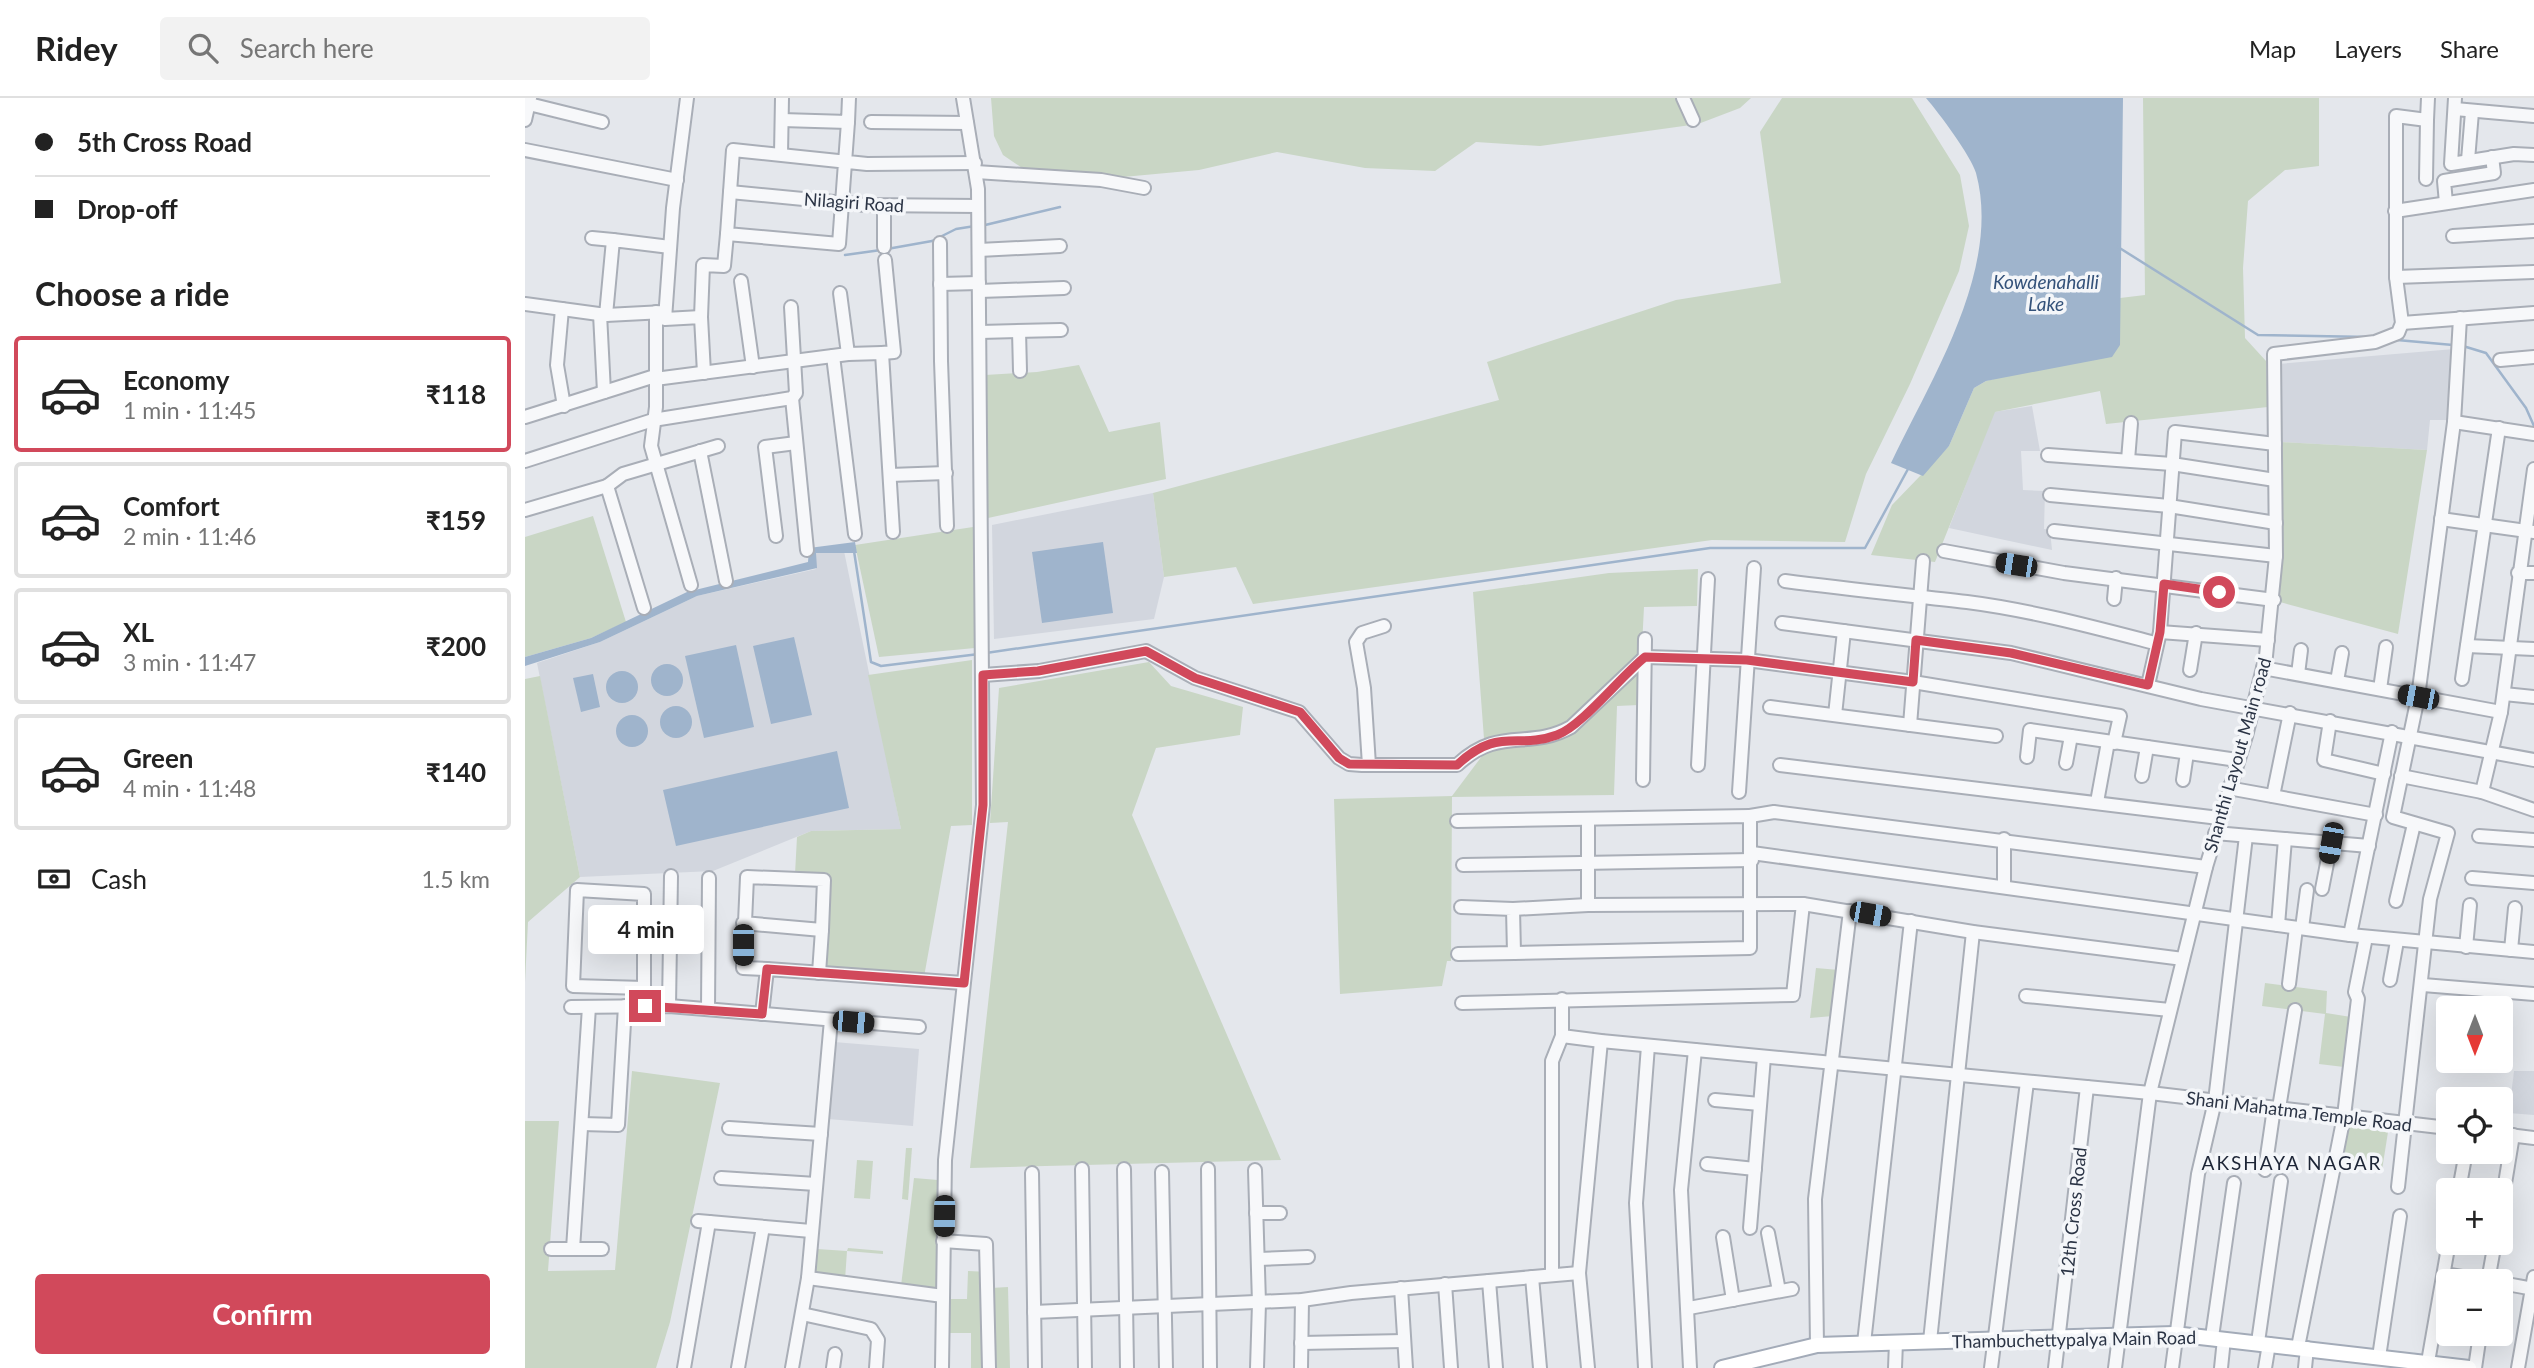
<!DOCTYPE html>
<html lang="en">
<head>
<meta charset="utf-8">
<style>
	body { margin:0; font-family:Lato,sans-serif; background:#f2f2f2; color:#222; height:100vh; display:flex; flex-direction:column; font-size:26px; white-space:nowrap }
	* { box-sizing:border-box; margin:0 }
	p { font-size:23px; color:#767676 }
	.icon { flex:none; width:38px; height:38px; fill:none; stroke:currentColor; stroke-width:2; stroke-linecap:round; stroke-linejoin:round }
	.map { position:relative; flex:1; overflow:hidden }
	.panel { display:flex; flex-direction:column; background:#fff; width:525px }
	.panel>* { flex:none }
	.guide { display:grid; align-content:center; height:154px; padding:0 35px; background:#fff }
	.needle { width:46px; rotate:180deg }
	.tools { position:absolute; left:1911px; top:898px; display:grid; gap:14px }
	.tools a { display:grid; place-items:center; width:77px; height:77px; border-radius:7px; background:#fff; box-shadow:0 7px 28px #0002; font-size:35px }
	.end { position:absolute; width:32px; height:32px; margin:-16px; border:9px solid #d1495b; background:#fff; box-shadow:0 0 0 4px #fff }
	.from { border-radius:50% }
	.bubble { position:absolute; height:49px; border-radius:7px; background:#fff; box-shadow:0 7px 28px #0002; font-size:23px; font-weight:700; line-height:49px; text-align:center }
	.car { position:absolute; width:21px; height:42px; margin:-21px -10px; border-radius:9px; box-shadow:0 0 5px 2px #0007; background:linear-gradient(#222 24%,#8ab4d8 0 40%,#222 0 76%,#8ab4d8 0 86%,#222 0) }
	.guide b { display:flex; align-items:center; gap:24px; height:66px; font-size:26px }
	.guide b+b { border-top:2px solid #e0e0e0 }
	.guide i { width:18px; height:18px; background:#222 }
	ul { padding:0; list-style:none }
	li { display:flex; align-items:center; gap:21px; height:116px; margin:0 14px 10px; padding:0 21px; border:4px solid #e0e0e0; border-radius:7px }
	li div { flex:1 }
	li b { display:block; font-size:26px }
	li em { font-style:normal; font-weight:700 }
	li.selected { border-color:#d1495b }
	li>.icon { width:63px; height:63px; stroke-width:1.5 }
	h2 { padding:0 35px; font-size:32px; line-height:84px }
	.pay { display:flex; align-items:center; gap:18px; height:77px; padding:0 35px; font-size:26px }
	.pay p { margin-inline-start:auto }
	.action { display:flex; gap:14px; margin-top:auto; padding:14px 35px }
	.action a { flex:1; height:80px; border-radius:7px; background:#d1495b; color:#fff; font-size:28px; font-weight:700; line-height:80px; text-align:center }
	header { display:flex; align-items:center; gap:42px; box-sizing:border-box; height:98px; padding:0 35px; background:#fff; border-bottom:2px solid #e0e0e0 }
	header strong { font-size:33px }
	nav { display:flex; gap:38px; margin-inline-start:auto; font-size:24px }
	.search { width:490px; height:63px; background:#f2f2f2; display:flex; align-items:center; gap:18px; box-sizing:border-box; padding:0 24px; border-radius:7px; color:#767676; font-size:26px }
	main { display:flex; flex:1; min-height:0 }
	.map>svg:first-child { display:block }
	.built { fill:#d2d6de }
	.green { fill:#c9d6c5 }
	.water { fill:#9fb4cc }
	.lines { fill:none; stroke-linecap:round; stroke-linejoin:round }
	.stream { stroke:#9fb4cc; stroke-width:2.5 }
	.minor-casing { stroke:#a9aeb7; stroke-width:16 }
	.major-casing { stroke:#a3abb8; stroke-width:18 }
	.minor { stroke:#f7f8fa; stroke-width:12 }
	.major { stroke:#fff; stroke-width:14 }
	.route { stroke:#d1495b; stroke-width:9 }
	.labels { text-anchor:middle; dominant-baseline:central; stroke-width:7; stroke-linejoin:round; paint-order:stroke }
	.street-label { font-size:18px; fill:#2b3445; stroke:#f4f6f9 }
	.water-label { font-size:19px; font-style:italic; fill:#34527a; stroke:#f4f6f9 }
	.neighbourhood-label { font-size:19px; letter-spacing:2px; fill:#1d2536; stroke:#f4f6f9 }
</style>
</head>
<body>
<header>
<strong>Ridey</strong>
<div class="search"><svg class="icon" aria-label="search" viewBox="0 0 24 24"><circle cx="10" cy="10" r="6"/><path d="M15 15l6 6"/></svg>Search here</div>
<nav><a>Map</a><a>Layers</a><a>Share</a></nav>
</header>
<main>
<section class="panel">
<div class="guide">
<b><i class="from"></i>5th Cross Road</b>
<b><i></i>Drop-off</b>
</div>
<h2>Choose a ride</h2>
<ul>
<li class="selected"><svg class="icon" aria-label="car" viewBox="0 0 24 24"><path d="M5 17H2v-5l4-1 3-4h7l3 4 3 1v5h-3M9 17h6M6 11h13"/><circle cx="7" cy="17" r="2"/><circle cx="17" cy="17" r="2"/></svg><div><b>Economy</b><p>1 min · 11:45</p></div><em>₹118</em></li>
<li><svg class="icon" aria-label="car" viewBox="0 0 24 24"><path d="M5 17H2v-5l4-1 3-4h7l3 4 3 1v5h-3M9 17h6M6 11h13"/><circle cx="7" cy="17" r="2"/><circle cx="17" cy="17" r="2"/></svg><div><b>Comfort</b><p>2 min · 11:46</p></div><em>₹159</em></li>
<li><svg class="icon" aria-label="car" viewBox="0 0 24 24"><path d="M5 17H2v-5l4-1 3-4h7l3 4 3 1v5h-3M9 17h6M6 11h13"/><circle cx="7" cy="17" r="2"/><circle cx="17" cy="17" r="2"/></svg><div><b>XL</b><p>3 min · 11:47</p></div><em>₹200</em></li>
<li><svg class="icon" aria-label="car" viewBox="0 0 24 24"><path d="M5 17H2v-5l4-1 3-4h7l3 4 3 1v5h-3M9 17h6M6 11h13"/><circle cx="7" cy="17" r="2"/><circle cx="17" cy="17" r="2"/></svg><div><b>Green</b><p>4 min · 11:48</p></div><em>₹140</em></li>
</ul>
<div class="pay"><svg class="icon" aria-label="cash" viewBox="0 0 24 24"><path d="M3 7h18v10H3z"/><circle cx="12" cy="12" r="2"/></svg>Cash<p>1.5 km</p></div>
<div class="action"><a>Confirm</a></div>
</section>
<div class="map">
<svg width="2009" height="1270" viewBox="0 0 2009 1270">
	<rect width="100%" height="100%" fill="#e4e7ec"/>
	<g class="built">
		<path d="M1929 251 1924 322H1905L1902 352 1756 344 1753 266Z"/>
		<path d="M1507 308 1515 353H1496L1498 392 1520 393 1519 431 1525 432 1527 452 1424 430 1469 314Z"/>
		<path d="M628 395 639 479 629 521 469 541 467 427Z"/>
		<path d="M319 453 376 731 286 733 188 773 55 779 12 565 75 544 172 498 291 471 290 455Z"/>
		<path d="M309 944 394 951 388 1028 303 1021Z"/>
		<path d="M1989 973H2009V1017L1984 1015Z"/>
	</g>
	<g class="green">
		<path d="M466 0H1226L1215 10 1173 26 1015 48 951 44 910 73 840 70 752 54 674 72 587 80H512L478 57 469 38Z"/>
		<path d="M1257 0H1387L1435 77 1444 128 1434 173 1385 286 1341 376 1320 444 1187 442 728 506 711 469 639 479 628 395 974 302 962 264 1151 202 1256 185 1235 34Z"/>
		<path d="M1618 0H1794V68L1760 72 1723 103 1718 170 1720 240 1741 263 1743 309 1581 326 1575 293 1470 314 1410 464 1346 457 1367 407 1424 348 1449 290 1461 283 1595 247V200L1620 197Z"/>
		<path d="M554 267 584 334 635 324 641 381 463 420 460 277 512 274Z"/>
		<path d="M1756 344 1902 352 1873 536 1755 504Z"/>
		<path d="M68 418 101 524 66 540 0 559V439Z"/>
		<path d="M448 429 450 550 354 559 330 447Z"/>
		<path d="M1173 471 1172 508 1119 509 1114 607 1092 608 1089 697 927 699 926 863H922L917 888 815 896 809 701 927 698 960 654 948 494 1084 475Z"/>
		<path d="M447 562V727L426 728 399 879 296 871 304 779 270 776 272 739 286 733 376 731 343 577Z"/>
		<path d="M624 564 646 588 718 609 715 637 631 650 607 717 756 1062 445 1070 483 724 465 725 474 590Z"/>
		<path d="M15 578 55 779 3 824 0 884V581Z"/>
		<path d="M1291 870 1314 872 1308 918 1285 920Z"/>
		<path d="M1740 885 1802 893 1801 915 1826 919 1819 969 1794 966 1800 916 1737 908Z"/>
		<path d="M107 973 195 985 145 1224 131 1270H0V1023H34L23 1173 90 1172Z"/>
		<path d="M1823 1028 1863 1034 1857 1072 1816 1066Z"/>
		<path d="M381 1050H387L383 1102 377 1101Z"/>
		<path d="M332 1062 348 1063 345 1101 329 1100Z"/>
		<path d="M389 1080 413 1082 414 1194 376 1188Z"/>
		<path d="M323 1150 358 1153V1156L322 1153 320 1182 290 1179 292 1151 322 1153Z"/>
		<path d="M443 1173 465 1174 466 1190 483 1189 485 1270H446V1235H424V1201H442Z"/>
	</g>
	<g class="water">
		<path d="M1401 0H1598L1595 247 1587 259 1461 283 1449 290 1424 348 1398 378 1366 365C1406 281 1477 171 1451 75 1446 58 1414 15 1401 0Z"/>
		<path d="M330 444 332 455H291L292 470 172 498 75 544 0 568V559L66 540 162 494 283 464 284 450Z"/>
		<path d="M578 444 588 515 517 525 507 454Z"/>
		<path d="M269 539 287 617 246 626 228 548Z"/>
		<path d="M211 547 229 629 179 640 160 558Z"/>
		<circle cx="142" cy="582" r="16"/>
		<circle cx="97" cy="589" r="16"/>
		<path d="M68 576 75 609 56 614 48 580Z"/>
		<circle cx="151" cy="624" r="16"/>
		<circle cx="107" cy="633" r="16"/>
		<path d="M312 653 324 710 151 748 138 692Z"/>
	</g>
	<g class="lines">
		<g class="stream">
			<path d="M456 128 535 109"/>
			<path d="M1593 149 1733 237 1845 239"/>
			<path d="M362 151 407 143 431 131 450 128"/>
			<path d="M320 157 356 152"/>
			<path d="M1872 242 1928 247"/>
			<path d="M1938 248 1961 255 2001 310 2009 328"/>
			<path d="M329 453 346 564 356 568 454 556"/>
			<path d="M461 555 1185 450H1340L1383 371"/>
		</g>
		<g class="minor-casing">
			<g id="minor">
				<path d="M162 0 148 110 140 221 176 219 179 275"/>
				<path d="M1158 0 1168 22"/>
				<path d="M1930 0 1926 66 1989 56 2009 57"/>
				<path d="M4 6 77 24"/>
				<path d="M1930 11 2009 18"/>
				<path d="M0 22 5 0"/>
				<path d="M257 22 323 24 324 0"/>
				<path d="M323 24 314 146 202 136 208 52 342 66 450 65"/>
				<path d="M346 24 442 25"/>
				<path d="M0 52 152 82"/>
				<path d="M256 56 257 0"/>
				<path d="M1943 62 1947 14"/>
				<path d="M451 74 576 82 619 90"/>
				<path d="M1901 81 1902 22"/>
				<path d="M205 94 340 107 453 108"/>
				<path d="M1921 105 1919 83 1969 75 1967 59"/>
				<path d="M1870 113 2009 92"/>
				<path d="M1928 138 2009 133"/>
				<path d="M67 140 88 142"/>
				<path d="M415 145 416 263 422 428"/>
				<path d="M359 149V108"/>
				<path d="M454 152 535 148"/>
				<path d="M1871 179 2009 174"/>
				<path d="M216 183 228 269"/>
				<path d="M415 186 454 185"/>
				<path d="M454 193 539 190"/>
				<path d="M315 195 323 256"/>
				<path d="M0 206 81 217 139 214"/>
				<path d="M37 211 32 267 39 308"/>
				<path d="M131 214V309L126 348 166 487"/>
				<path d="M75 216 79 294"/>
				<path d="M81 217 88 142 145 149"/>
				<path d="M176 219 178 167 199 168 202 136"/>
				<path d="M1877 225 2009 215"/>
				<path d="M494 233 495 273"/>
				<path d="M455 234 536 232"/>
				<path d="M357 255 369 254 360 162"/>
				<path d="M308 258 330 436"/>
				<path d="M1975 262 2009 259"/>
				<path d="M130 281 323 256 357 255 368 434"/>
				<path d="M267 300 282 452"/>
				<path d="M0 319 130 278"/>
				<path d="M1929 324 2009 336"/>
				<path d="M175 353 201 483"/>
				<path d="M1523 357 1647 366 1750 382"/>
				<path d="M1603 362 1606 325"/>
				<path d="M0 363 128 322 267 300 271 295 266 209"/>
				<path d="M365 377 421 375"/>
				<path d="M82 388 98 376 193 348"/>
				<path d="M1525 397 1644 408 1751 425"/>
				<path d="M0 412 82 388 119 510"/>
				<path d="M1916 421 2009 434"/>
				<path d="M1529 433 1751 458"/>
				<path d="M251 438 240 349 271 345"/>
				<path d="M1419 453 1539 475 1749 502"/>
				<path d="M1993 475H2009"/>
				<path d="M1260 483C1321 491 1381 497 1442 504 1505 512 1568 529 1630 545"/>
				<path d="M1589 501 1591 480"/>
				<path d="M1257 525 1486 555 1676 601 2009 662"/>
				<path d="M1635 534 1743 542"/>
				<path d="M1942 548 2009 551"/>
				<path d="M1738 570 1976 614"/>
				<path d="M1665 572 1671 535"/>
				<path d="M1773 576 1776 552"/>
				<path d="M458 577 514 573 621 553 670 580 774 614 814 660 824 666 837 667H932C975 627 1003 653 1046 629L1120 559 1222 562 1388 584 1595 618 1589 645"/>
				<path d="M1937 581 1974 330"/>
				<path d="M1812 583 1817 555"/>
				<path d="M1623 587 1635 534 1650 334 1750 346"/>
				<path d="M1855 591 1861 549"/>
				<path d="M1979 596 2009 599"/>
				<path d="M1245 609 1471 638"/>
				<path d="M1310 617 1319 533"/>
				<path d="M1805 623 1799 662 1859 676"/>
				<path d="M1385 627 1398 463"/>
				<path d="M1502 659 1505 632 1712 662"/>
				<path d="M1541 665 1546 638"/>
				<path d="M844 667 839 590 831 544 837 535 859 528"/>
				<path d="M1173 667 1183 481"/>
				<path d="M1255 667 1694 720"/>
				<path d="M1617 678 1622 649"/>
				<path d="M1876 678 1957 694 2009 712"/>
				<path d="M1118 682 1120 541"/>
				<path d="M1658 682 1662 655"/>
				<path d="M1703 690 1851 717"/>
				<path d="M1214 694 1229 470"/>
				<path d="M1957 694 1976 614 2009 371"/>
				<path d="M1748 698 1765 615"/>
				<path d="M1572 704 1583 644"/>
				<path d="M1225 718 1249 714 1681 769"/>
				<path d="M1063 722V807"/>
				<path d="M932 723 1225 718V850L989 855"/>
				<path d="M1690 735 1844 748"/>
				<path d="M1954 738 2009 742"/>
				<path d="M1227 755 1825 837 2009 854"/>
				<path d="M938 767 1227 762"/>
				<path d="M1947 780 2009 785"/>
				<path d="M1479 787V741"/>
				<path d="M1797 791 1806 745"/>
				<path d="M1871 803 1889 726"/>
				<path d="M988 811 1063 807 1278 806 1448 834 1658 861"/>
				<path d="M218 825 297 832 299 782 222 779 218 870 242 871"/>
				<path d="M1753 827 1760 741"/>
				<path d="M1777 830 1782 792"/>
				<path d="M1825 837 1867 634"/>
				<path d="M1941 849 1945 807"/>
				<path d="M1986 852 1990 810"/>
				<path d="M933 856 989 855 988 811 936 809"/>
				<path d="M294 875 297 832"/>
				<path d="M1865 882 1872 843"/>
				<path d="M1764 886 1771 830"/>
				<path d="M1898 887 2009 896"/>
				<path d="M119 890 48 888 52 792 119 796V908"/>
				<path d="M1501 898 1645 912"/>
				<path d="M1037 901V938L1076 943 1625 995 1923 1030"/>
				<path d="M937 905 1268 897 1278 806"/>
				<path d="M144 908 146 778"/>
				<path d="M46 909 144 908 394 929"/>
				<path d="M183 911 184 780"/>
				<path d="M237 916 242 871 438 885"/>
				<path d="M1190 1002 1235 1006"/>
				<path d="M1754 1010 1770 912"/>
				<path d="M57 1026 93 1027 100 908"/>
				<path d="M204 1030 296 1036"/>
				<path d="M1976 1036 2009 1040"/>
				<path d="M1182 1066 1230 1071"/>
				<path d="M557 1071 560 1270"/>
				<path d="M599 1071 602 1270"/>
				<path d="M683 1071 685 1270"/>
				<path d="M730 1072 734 1205 732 1270"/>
				<path d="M1740 1072 1749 1010"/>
				<path d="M637 1074 641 1270"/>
				<path d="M507 1075 510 1270"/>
				<path d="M196 1080 291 1086"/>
				<path d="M1873 1089 1905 801 1923 735 1868 719 1893 599 1929 324 1935 220"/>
				<path d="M1934 1092 1941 1054"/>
				<path d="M1976 1110 1988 1037"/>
				<path d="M731 1115H755"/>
				<path d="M173 1123 286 1133"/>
				<path d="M1225 1130 1239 959"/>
				<path d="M1243 1135 1254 1193"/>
				<path d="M1198 1139 1208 1202"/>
				<path d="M418 1143 461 1146 464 1270"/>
				<path d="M26 1151H77"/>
				<path d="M48 1151 64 909"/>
				<path d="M733 1161 783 1159"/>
				<path d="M1919 1176 1961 1183"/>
				<path d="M1027 1177V963L1037 938"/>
				<path d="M1007 1179 1015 1270"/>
				<path d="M283 1180 418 1198"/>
				<path d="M964 1183 971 1270"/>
				<path d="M1963 1183 1970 1144"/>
				<path d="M1976 1185 2009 1191"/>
				<path d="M920 1186 926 1270"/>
				<path d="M876 1190 881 1270"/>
				<path d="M1164 1210 1267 1191"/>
				<path d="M509 1214 777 1202 826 1195 1054 1175"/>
				<path d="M277 1216 346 1231 353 1242 351 1270"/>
				<path d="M1687 1239 1709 1085"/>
				<path d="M1405 1243 1448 834"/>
				<path d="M1733 1244 1756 1083"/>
				<path d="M776 1245 879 1243"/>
				<path d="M1339 1245 1386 823"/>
				<path d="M1292 1247 1290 1101 1325 813"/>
				<path d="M1773 1249 1819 1018 1833 901 1830 894 1841 839"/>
				<path d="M1854 1259 1875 1118"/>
				<path d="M1903 1264 1924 1144"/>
				<path d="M159 1270 184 1124"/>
				<path d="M213 1270 238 1129"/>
				<path d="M267 1270 283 1180 306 922"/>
				<path d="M308 1270 310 1256"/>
				<path d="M417 1270 420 1062 458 707 453 91 438 0"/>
				<path d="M776 1270 777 1202"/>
				<path d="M1063 1270 1054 1175 1076 943"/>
				<path d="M1120 1270 1111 1105 1123 948"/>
				<path d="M1165 1270 1156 1092 1170 952"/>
				<path d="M1370 1270 1371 1244"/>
				<path d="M1466 1270 1502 984"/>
				<path d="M1530 1270 1562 989"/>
				<path d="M1590 1270 1625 995 1681 769 1721 638 1741 558 1751 458 1749 256 1850 244 1873 235 1877 225 1871 179V18L1902 22 1903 0"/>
				<path d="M1647 1270 1673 1076 1690 1003 1721 738"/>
				<path d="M1696 1270 1699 1241"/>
				<path d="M1740 1270 1744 1246"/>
				<path d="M1780 1270 1782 1250"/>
				<path d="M1950 1270 1955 1236"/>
				<path d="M1993 1270 2009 1179"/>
			</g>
		</g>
		<g class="major-casing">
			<path id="major" d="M1197 1270 1292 1247 1649 1236 1944 1270"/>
		</g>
		<use href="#minor" class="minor"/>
		<use href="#major" class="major"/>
	</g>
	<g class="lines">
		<path class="route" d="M120 908 237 916 242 871 439 885 458 707V577L513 573 621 553 670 580 775 614 814 660 824 666 932 667C974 628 991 652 1032 637 1057 628 1096 578 1120 559L1222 562 1388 584 1391 542 1486 555 1623 587 1635 534 1639 486 1694 494"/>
	</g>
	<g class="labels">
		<g class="street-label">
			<text transform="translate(329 104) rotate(4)">Nilagiri Road</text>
			<text transform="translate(1712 657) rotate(-74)">Shanthi Layout Main road</text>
			<text transform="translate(1774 1013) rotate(7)">Shani Mahatma Temple Road</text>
			<text transform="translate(1548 1114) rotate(-84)">12th Cross Road</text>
			<text transform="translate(1549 1241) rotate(-1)">Thambuchettypalya Main Road</text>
		</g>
		<g class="water-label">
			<text x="1521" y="183">Kowdenahalli<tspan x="1521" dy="22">Lake</tspan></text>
		</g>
		<g class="neighbourhood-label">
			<text x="1767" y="1064">AKSHAYA NAGAR</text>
		</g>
	</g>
</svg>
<div class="tools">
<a><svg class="needle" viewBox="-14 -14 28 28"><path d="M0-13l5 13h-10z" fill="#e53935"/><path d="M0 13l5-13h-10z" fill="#767676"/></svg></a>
<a><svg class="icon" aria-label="locate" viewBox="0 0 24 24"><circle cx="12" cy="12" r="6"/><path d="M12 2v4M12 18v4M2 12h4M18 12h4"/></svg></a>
<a>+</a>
<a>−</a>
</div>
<i class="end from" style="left:1694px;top:494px"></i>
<i class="end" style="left:120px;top:908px"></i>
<div class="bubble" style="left:63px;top:807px;width:116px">4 min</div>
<i class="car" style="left:1491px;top:467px;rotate:279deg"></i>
<i class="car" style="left:1893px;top:599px;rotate:281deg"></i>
<i class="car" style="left:1806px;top:745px;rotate:190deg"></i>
<i class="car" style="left:1345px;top:816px;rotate:100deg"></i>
<i class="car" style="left:218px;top:847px;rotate:180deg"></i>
<i class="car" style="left:328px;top:924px;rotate:95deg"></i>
<i class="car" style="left:419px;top:1118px;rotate:181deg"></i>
</div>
</main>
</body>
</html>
